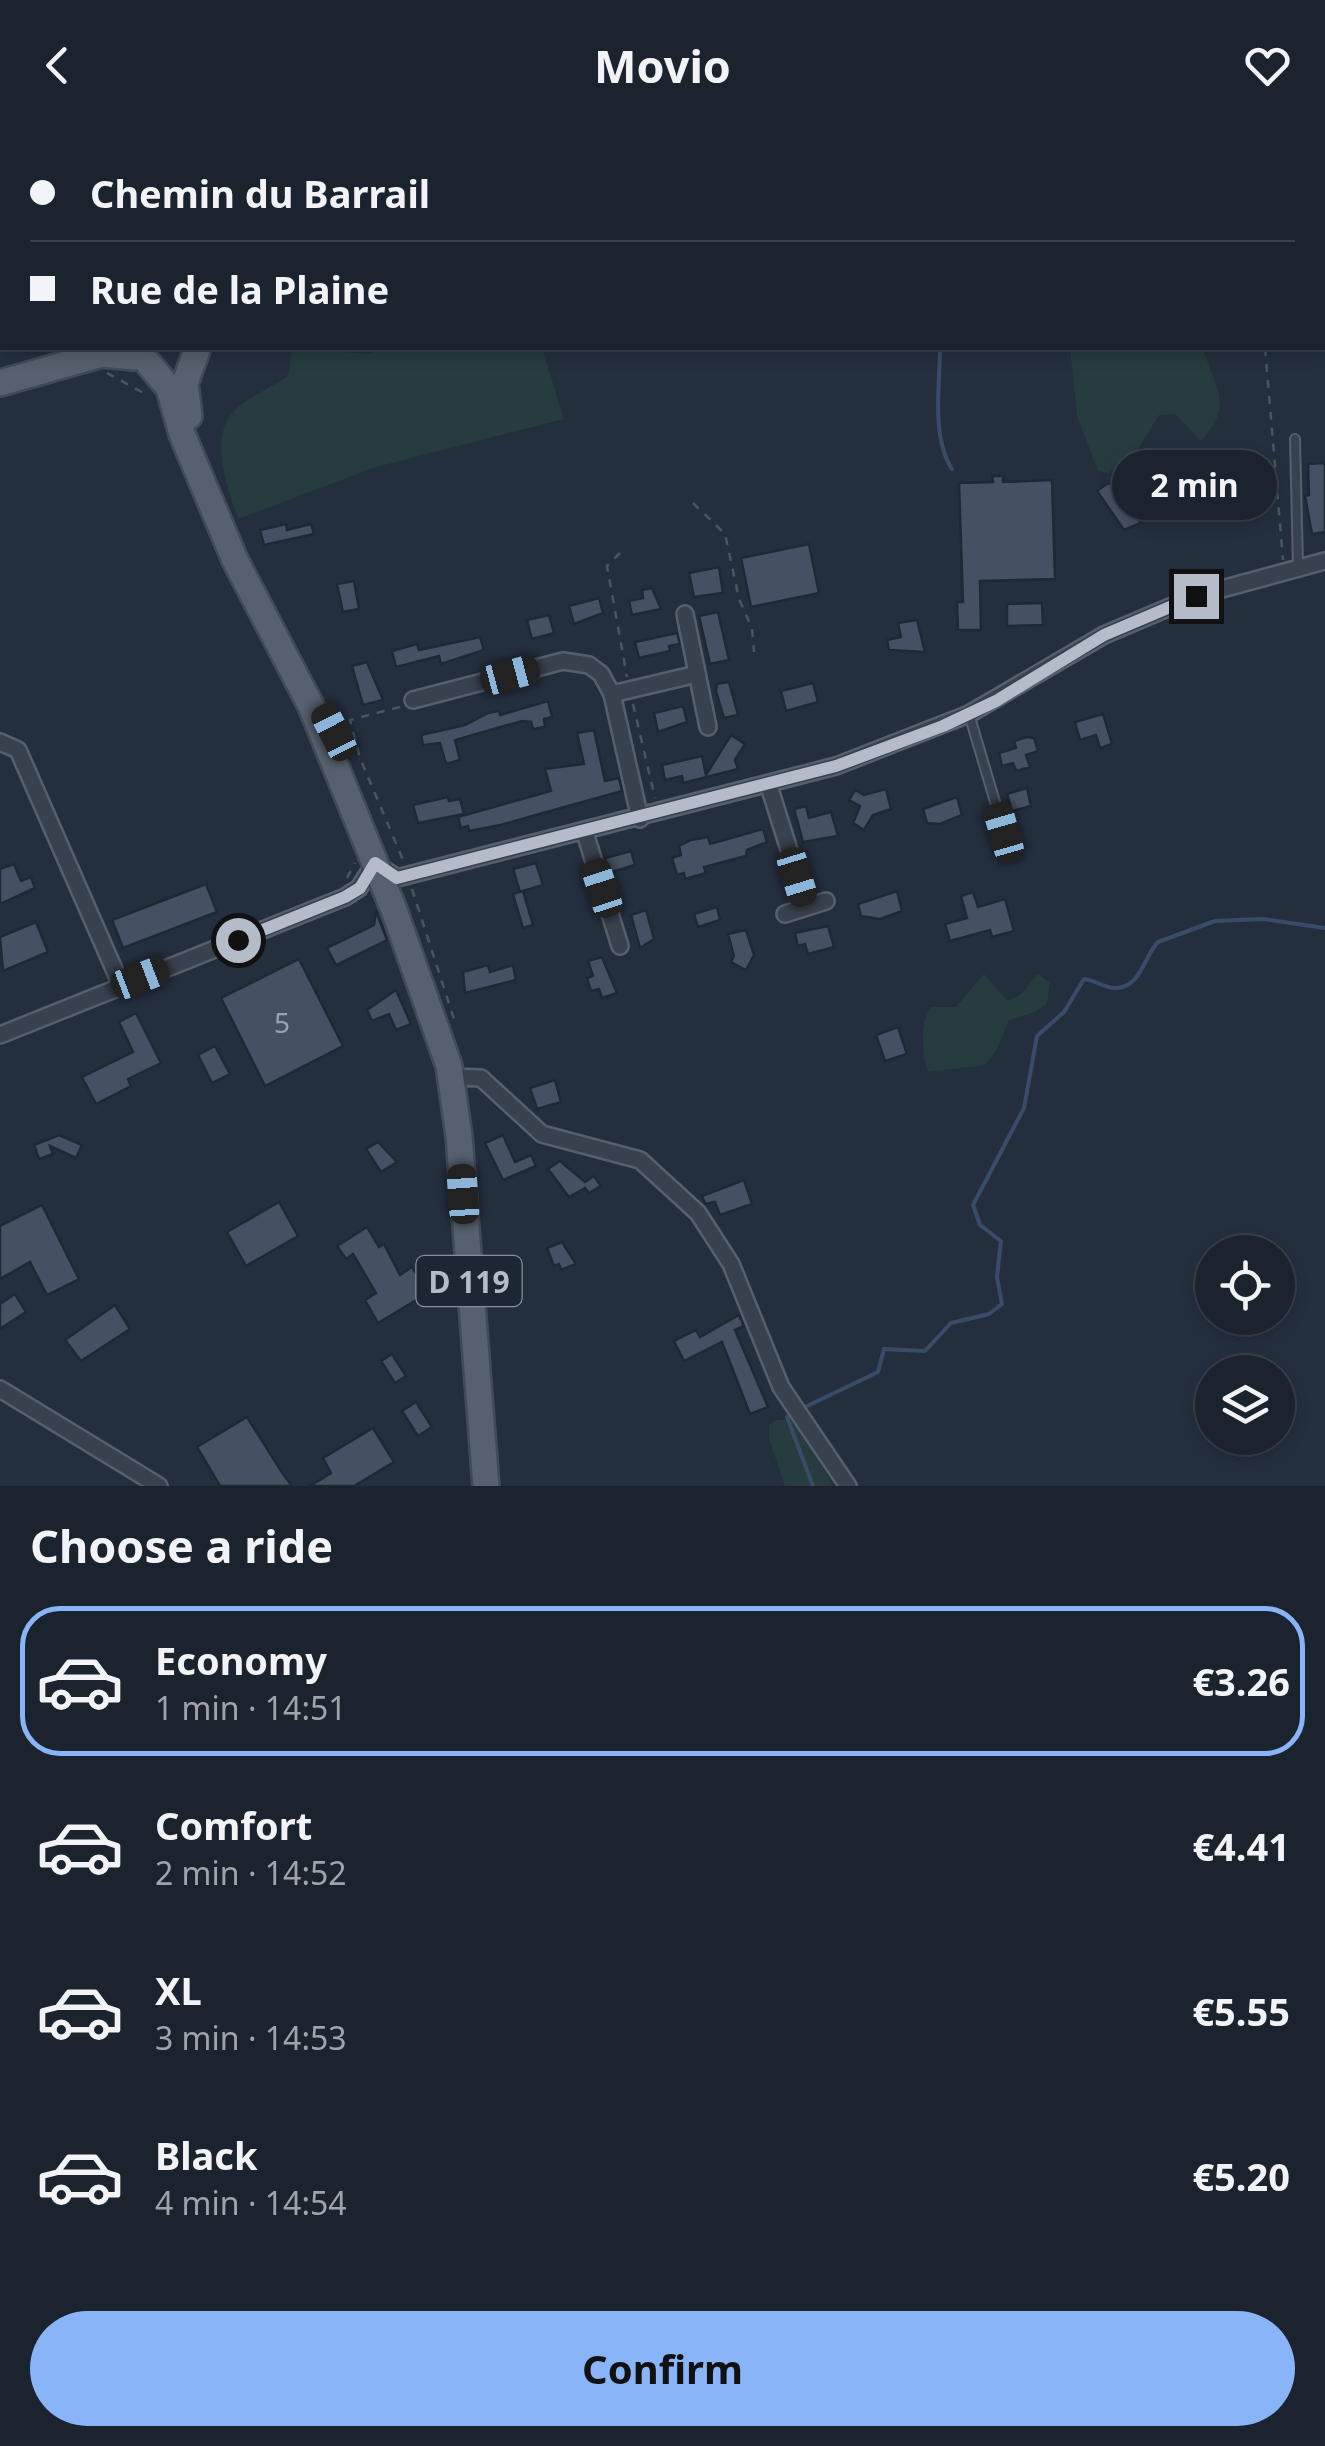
<!DOCTYPE html>
<html lang="en">
<head>
<meta charset="utf-8">
<style>
	body { margin:0; font-family:"Noto Sans",sans-serif; background:#242b36; color:#f1f3f6; height:100vh; display:flex; flex-direction:column; font-size:38px; white-space:nowrap }
	* { box-sizing:border-box; margin:0 }
	p { font-size:32px; color:#a0a4aa }
	.icon { flex:none; width:55px; height:55px; fill:none; stroke:currentColor; stroke-width:2; stroke-linecap:round; stroke-linejoin:round }
	.map { position:relative; height:1356px; overflow:hidden }
	.sheet { display:flex; flex-direction:column; background:#1b232e; flex:1 }
	.sheet>* { flex:none }
	.hud { position:absolute; left:0px; top:0px; width:1325px; height:220px; box-shadow:0 5px 15px #0003,0 0 0 2px #39404a; display:grid; align-content:center; height:220px; padding:0 30px; background:#1b232e }
	.fabs { position:absolute; left:1195px; top:1105px; display:grid; gap:20px }
	.fabs a { display:grid; place-items:center; width:100px; height:100px; border-radius:50%; background:#1b232e; box-shadow:0 5px 15px #0003,0 0 0 2px #39404a; font-size:50px }
	.end { position:absolute; width:45px; height:45px; margin:-22px; border:12px solid #b4bcc9; background:#111; box-shadow:0 0 0 5px #111 }
	.from { border-radius:50% }
	.bubble { position:absolute; height:70px; border-radius:35px; background:#1b232e; box-shadow:0 5px 15px #0003,0 0 0 2px #39404a; font-size:32px; font-weight:700; line-height:70px; text-align:center }
	.car { position:absolute; width:30px; height:60px; margin:-30px -15px; border-radius:12px; box-shadow:0 0 8px 2px #0007; background:linear-gradient(#222 24%,#8ab4d8 0 40%,#222 0 76%,#8ab4d8 0 86%,#222 0) }
	.hud b { display:flex; align-items:center; gap:35px; height:95px; font-size:38px }
	.hud b+b { border-top:2px solid #39404a }
	.hud i { width:25px; height:25px; background:#f1f3f6 }
	ul { padding:0; list-style:none }
	li { display:flex; align-items:center; gap:30px; height:150px; margin:0 20px 15px; padding:0 10px; border:5px solid transparent; border-radius:40px }
	li div { flex:1 }
	li b { display:block; font-size:38px }
	li em { font-style:normal; font-weight:700 }
	li.active { border-color:#8ab4f8 }
	li>.icon { width:90px; height:90px; stroke-width:1.5 }
	h2 { padding:0 30px; font-size:45px; line-height:120px }
	.action { display:flex; gap:20px; margin-top:auto; padding:20px 30px }
	.action a { flex:1; height:115px; border-radius:60px; background:#8ab4f8; color:#111; font-size:40px; font-weight:700; line-height:115px; text-align:center }
	header { display:flex; justify-content:space-between; align-items:center; height:130px; padding:0 30px; background:#1b232e; font-size:45px; font-weight:700 }
	.map>svg:first-child { display:block }
	.green { fill:#263c3f }
	.lines { fill:none; stroke-linecap:round; stroke-linejoin:round }
	.stream { stroke:#394c67; stroke-width:4 }
	.building { fill:#455162; stroke:#1f2835; stroke-width:2.5 }
	.service-casing { stroke:#565f6c; stroke-width:12 }
	.minor-casing { stroke:#565f6c; stroke-width:20 }
	.primary-casing { stroke:#414a57; stroke-width:30 }
	.path { stroke:#44595c; stroke-width:2.5; stroke-dasharray:8 8; stroke-linecap:butt }
	.service { stroke:#38414e; stroke-width:8 }
	.minor { stroke:#38414e; stroke-width:15 }
	.primary { stroke:#56606e; stroke-width:25 }
	.route { stroke:#b4bcc9; stroke-width:12 }
	.labels { text-anchor:middle; dominant-baseline:central; stroke-width:8; stroke-linejoin:round; paint-order:stroke }
	.number-label { font-size:28px; fill:#98a1af }
	.shield { fill:#1d2633; stroke:#878f9c; stroke-width:2.5 }
	.shield-label { font-size:30px; font-weight:bold; fill:#b4bcc9 }
</style>
</head>
<body>
<header><svg class="icon" aria-label="back" viewBox="0 0 24 24"><path d="M15 5l-7 7 7 7"/></svg>Movio<svg class="icon" aria-label="heart" viewBox="0 0 24 24"><path d="M12 20l-8-8c-3-5 5-10 8-4 3-6 11-1 8 4z"/></svg></header>
<div class="map">
<svg width="1325" height="1356" viewBox="0 0 1325 1356">
	<rect width="100%" height="100%" fill="#242f3e"/>
	<g class="green">
		<path d="M292 218 368 224 384 218H542L564 289 376 337 238 389C228 359 208 308 234 281 248 267 272 257 288 246Z"/>
		<path d="M1070 218H1203C1215 259 1235 275 1201 311L1175 284 1159 285 1133 327 1108 343 1098 341 1077 286Z"/>
		<path d="M984 844 1008 871 1020 865 1038 844 1050 853 1047 873 1035 882 1009 890 996 921 985 935 928 942C922 924 919 893 931 877H956Z"/>
		<path d="M777 1290H796L833 1356H785L769 1309V1295Z"/>
	</g>
	<g class="lines">
		<g class="stream">
			<path d="M1011 0 1015 2"/>
			<path d="M971 2 972 0"/>
			<path d="M940 218C940 254 931 307 952 339"/>
			<path d="M803 1278 878 1242 884 1219 925 1221 951 1193 989 1184 1002 1174 997 1147 1001 1111 980 1095 973 1075 1024 978 1037 906 1064 882 1084 849C1094 850 1105 858 1115 858 1141 858 1144 826 1158 812L1215 791 1263 789 1325 798"/>
			<path d="M787 1287 813 1356"/>
		</g>
	</g>
	<g class="building">
		<path d="M1325 333V402L1312 404 1305 366 1309 365 1308 334Z"/>
		<path d="M992 346H1003V352L1052 350 1055 449 980 451 981 500H958L957 472H963L959 353 993 352Z"/>
		<path d="M1127 352 1141 379 1134 383 1141 393 1124 400 1097 361 1108 353 1118 358Z"/>
		<path d="M286 394 287 400 311 394 314 404 264 415 260 400Z"/>
		<path d="M809 414 819 463 751 477 741 428Z"/>
		<path d="M719 437 723 463 694 467 689 443Z"/>
		<path d="M354 451 359 479 343 482 337 454Z"/>
		<path d="M652 458 661 479 632 485 629 471 643 468 642 460Z"/>
		<path d="M599 468 603 483 574 494 569 476Z"/>
		<path d="M1042 473 1043 495 1007 496V474Z"/>
		<path d="M718 482 729 530 710 534 699 486Z"/>
		<path d="M549 485 554 503 532 509 527 490Z"/>
		<path d="M917 490 925 522 889 520 887 510 901 507 898 493Z"/>
		<path d="M677 503 680 514 669 516 670 521 639 528 635 512Z"/>
		<path d="M480 507 484 520 441 534 439 526 396 537 392 521 417 514 419 520Z"/>
		<path d="M367 532 383 570 363 575 352 536Z"/>
		<path d="M729 552 738 585 724 588 716 561 717 554Z"/>
		<path d="M813 553 818 572 786 581 781 561Z"/>
		<path d="M548 571 552 587 544 589 545 597 533 599 531 592 522 591 455 610 460 630 446 634 440 613 423 615 421 605 465 595 488 583 499 581 500 585Z"/>
		<path d="M683 576 687 592 658 602 654 583Z"/>
		<path d="M1103 584 1112 614 1100 618 1096 605 1080 610 1075 592Z"/>
		<path d="M594 600 605 651 619 648 622 661 500 695 469 701 468 696 461 698 458 687 551 661 545 639 584 634 577 603Z"/>
		<path d="M731 605 745 614 735 630 738 639 683 653 682 646 665 650 662 635 702 626 706 645Z"/>
		<path d="M1027 607 1034 608 1038 621 1026 625 1030 637 1016 641 1013 633 1002 636 999 623 1016 618 1014 611Z"/>
		<path d="M1027 658 1031 676 1012 681 1007 664Z"/>
		<path d="M886 659 891 679 873 685 864 700 853 693 860 676 849 670 855 660 864 665Z"/>
		<path d="M448 667 449 671 460 669 464 684 418 693 413 675Z"/>
		<path d="M957 667 962 685 940 694 927 693 923 679Z"/>
		<path d="M806 676 809 688 831 682 838 706 803 712 794 679Z"/>
		<path d="M763 699 767 712 747 720 746 726 704 737 706 743 685 749 684 743 677 745 672 728 681 725 679 716 691 710 708 707 710 714Z"/>
		<path d="M631 721 635 735 612 742 613 755 605 728Z"/>
		<path d="M536 733 543 755 520 762 513 739Z"/>
		<path d="M14 734 21 751 31 747 35 758 0 774V739Z"/>
		<path d="M206 754 217 782 123 818 112 790Z"/>
		<path d="M523 761 533 795 523 798 513 764Z"/>
		<path d="M897 761 902 781 880 789 861 786 858 774Z"/>
		<path d="M973 762 978 777 1005 769 1014 801 992 807 990 800 950 811 945 794 967 788 961 766Z"/>
		<path d="M717 777 720 790 698 797 694 784Z"/>
		<path d="M646 780 654 809 640 818 631 785Z"/>
		<path d="M376 781 387 810 336 835 327 818 374 795Z"/>
		<path d="M36 792 48 822 3 841 0 807Z"/>
		<path d="M828 796 834 817 808 824 805 814 798 816 795 803Z"/>
		<path d="M746 800 754 825 746 840 731 832 734 826 728 804Z"/>
		<path d="M602 827 617 863 602 868 599 859 591 861 587 848 593 846 588 831Z"/>
		<path d="M299 829 343 916 265 956 221 868Z"/>
		<path d="M488 835 490 842 513 835 516 850 465 863 463 842Z"/>
		<path d="M396 860 411 894 396 900 389 884 372 891 367 880Z"/>
		<path d="M136 883 161 933 128 949 131 956 96 974 82 947 133 922 119 892Z"/>
		<path d="M898 897 907 924 885 931 876 905Z"/>
		<path d="M215 916 230 944 212 953 198 925Z"/>
		<path d="M555 950 561 972 537 979 530 958Z"/>
		<path d="M59 1005 82 1015 76 1028 50 1016 53 1024 39 1029 34 1015Z"/>
		<path d="M503 1005 515 1032 531 1025 536 1036 503 1050 485 1013Z"/>
		<path d="M378 1012 397 1032 381 1042 366 1019Z"/>
		<path d="M560 1031 585 1052 594 1046 601 1056 589 1063 585 1058 569 1067 548 1039Z"/>
		<path d="M744 1050 752 1074 720 1085 715 1072 705 1074 702 1066Z"/>
		<path d="M279 1072 298 1106 246 1136 227 1102Z"/>
		<path d="M42 1075 79 1149 47 1165 30 1132 0 1149V1096Z"/>
		<path d="M367 1097 379 1117 384 1114 400 1145 412 1137 428 1163 378 1193 365 1170 376 1163 353 1124 346 1129 337 1116Z"/>
		<path d="M562 1112 576 1134 561 1140 559 1134 554 1136 547 1118Z"/>
		<path d="M15 1164 26 1182 0 1199V1174Z"/>
		<path d="M115 1175 130 1199 81 1231 65 1210Z"/>
		<path d="M739 1185 744 1196 735 1200 768 1277 750 1284 722 1212 684 1231 674 1211 696 1200 700 1207Z"/>
		<path d="M392 1224 406 1246 395 1253 381 1231Z"/>
		<path d="M416 1272 432 1297 418 1306 402 1281Z"/>
		<path d="M247 1287 281 1341 292 1356H220L197 1317Z"/>
		<path d="M373 1298 394 1332 354 1356H310L331 1343 323 1328Z"/>
	</g>
	<g class="lines">
		<g class="service-casing">
			<g id="service">
				<path d="M1295 309 1298 437"/>
				<path d="M969 584 1004 702 1006 726"/>
			</g>
		</g>
		<g class="minor-casing">
			<g id="minor">
				<path d="M685 484 708 597"/>
				<path d="M612 564 697 544"/>
				<path d="M413 570 563 531 589 535 601 544 612 564 640 689"/>
				<path d="M0 612 18 620 121 855"/>
				<path d="M769 656 807 777"/>
				<path d="M585 703 620 816"/>
				<path d="M785 784 826 771"/>
				<path d="M0 905 345 767 359 758 375 733 397 748 836 636 969 584 1104 505 1196 466 1325 431"/>
				<path d="M451 947 481 948 542 1004 640 1030 698 1083 731 1134 781 1257 848 1356"/>
				<path d="M0 1259 159 1356"/>
			</g>
		</g>
		<g class="primary-casing">
			<g id="primary">
				<path d="M48 0 49 2"/>
				<path d="M1322 94H1325"/>
				<path d="M148 233 169 258 182 304 235 430 311 576 394 780 449 936 459 1006 486 1356"/>
				<path d="M0 253 102 224 134 227"/>
				<path d="M189 286 185 253 197 220"/>
			</g>
		</g>
		<g class="path">
			<path d="M1195 0 1198 2"/>
			<path d="M1322 61H1325"/>
			<path d="M0 206 2 205"/>
			<path d="M1265 218 1283 430"/>
			<path d="M107 243 147 265"/>
			<path d="M693 373 725 404 739 469 752 498 754 522"/>
			<path d="M620 423 607 436 627 547"/>
			<path d="M633 574 655 668"/>
			<path d="M400 577 350 590 360 628 403 730"/>
			<path d="M339 584 349 603 354 629"/>
			<path d="M347 748 355 733"/>
			<path d="M412 759 454 889"/>
		</g>
		<use href="#service" class="service"/>
		<use href="#minor" class="minor"/>
		<use href="#primary" class="primary"/>
	</g>
	<g class="lines">
		<path class="route" d="M238 810 345 767 360 758 375 733 397 748 836 636 943 596 996 571 1104 505 1196 466"/>
	</g>
	<g class="labels">
		<g class="number-label">
			<text x="282" y="892">5</text>
		</g>
		<rect class="shield" x="416.5" y="1126" width="105" height="50" rx="8"/>
		<g class="shield-label">
			<text x="469" y="1151">D 119</text>
		</g>
	</g>
</svg>
<div class="fabs">
<a><svg class="icon" aria-label="locate" viewBox="0 0 24 24"><circle cx="12" cy="12" r="6"/><path d="M12 2v4M12 18v4M2 12h4M18 12h4"/></svg></a>
<a><svg class="icon" aria-label="layers" viewBox="0 0 24 24"><path d="M12 4l9 5-9 5-9-5zM3 14l9 5 9-5"/></svg></a>
</div>
<i class="end from" style="left:238px;top:810px"></i>
<i class="end" style="left:1196px;top:466px"></i>
<div class="bubble" style="left:1112px;top:320px;width:165px">2 min</div>
<i class="car" style="left:510px;top:545px;rotate:75deg"></i>
<i class="car" style="left:334px;top:602px;rotate:333deg"></i>
<i class="car" style="left:1004px;top:702px;rotate:344deg"></i>
<i class="car" style="left:797px;top:747px;rotate:163deg"></i>
<i class="car" style="left:602px;top:758px;rotate:342deg"></i>
<i class="car" style="left:140px;top:848px;rotate:69deg"></i>
<i class="car" style="left:463px;top:1064px;rotate:356deg"></i>
<div class="hud">
<b><i class="from"></i>Chemin du Barrail</b>
<b><i></i>Rue de la Plaine</b>
</div>
</div>
<section class="sheet">
<h2>Choose a ride</h2>
<ul>
<li class="active"><svg class="icon" aria-label="car" viewBox="0 0 24 24"><path d="M5 17H2v-5l4-1 3-4h7l3 4 3 1v5h-3M9 17h6M6 11h13"/><circle cx="7" cy="17" r="2"/><circle cx="17" cy="17" r="2"/></svg><div><b>Economy</b><p>1 min · 14:51</p></div><em>€3.26</em></li>
<li><svg class="icon" aria-label="car" viewBox="0 0 24 24"><path d="M5 17H2v-5l4-1 3-4h7l3 4 3 1v5h-3M9 17h6M6 11h13"/><circle cx="7" cy="17" r="2"/><circle cx="17" cy="17" r="2"/></svg><div><b>Comfort</b><p>2 min · 14:52</p></div><em>€4.41</em></li>
<li><svg class="icon" aria-label="car" viewBox="0 0 24 24"><path d="M5 17H2v-5l4-1 3-4h7l3 4 3 1v5h-3M9 17h6M6 11h13"/><circle cx="7" cy="17" r="2"/><circle cx="17" cy="17" r="2"/></svg><div><b>XL</b><p>3 min · 14:53</p></div><em>€5.55</em></li>
<li><svg class="icon" aria-label="car" viewBox="0 0 24 24"><path d="M5 17H2v-5l4-1 3-4h7l3 4 3 1v5h-3M9 17h6M6 11h13"/><circle cx="7" cy="17" r="2"/><circle cx="17" cy="17" r="2"/></svg><div><b>Black</b><p>4 min · 14:54</p></div><em>€5.20</em></li>
</ul>
<div class="action"><a>Confirm</a></div>
</section>
</body>
</html>
